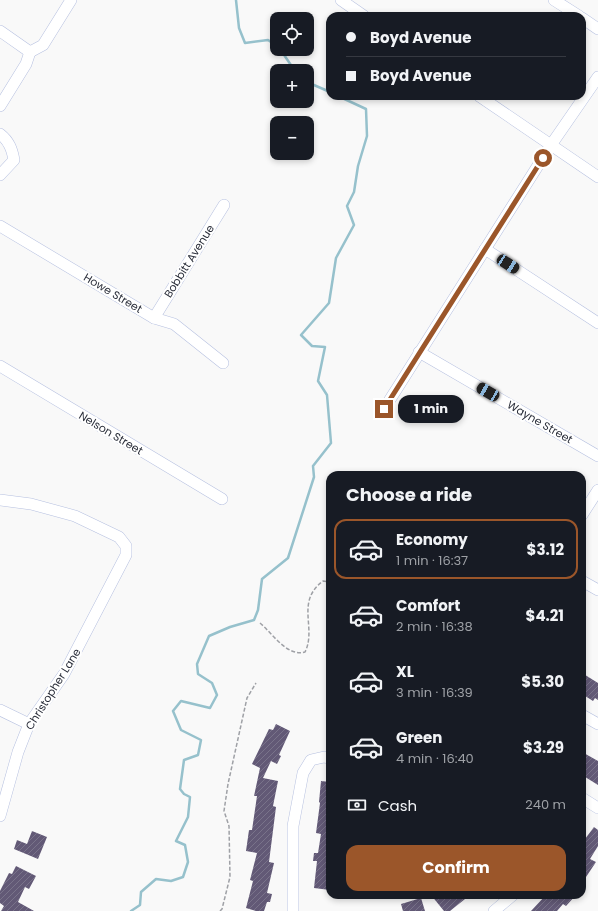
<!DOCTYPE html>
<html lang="en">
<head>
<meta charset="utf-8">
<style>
	body { margin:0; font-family:Poppins,sans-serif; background:#242831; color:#f1f3f6; height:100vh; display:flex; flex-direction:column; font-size:15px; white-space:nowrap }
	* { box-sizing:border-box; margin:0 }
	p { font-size:13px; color:#9ea1a6 }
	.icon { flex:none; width:22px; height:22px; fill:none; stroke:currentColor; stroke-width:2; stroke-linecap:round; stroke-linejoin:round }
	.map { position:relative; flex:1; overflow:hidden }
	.side { position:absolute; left:326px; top:471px; width:260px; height:428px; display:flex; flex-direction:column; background:#171b24; border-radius:12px; box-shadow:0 2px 6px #0003 }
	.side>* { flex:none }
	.banner { position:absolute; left:326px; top:12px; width:260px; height:88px; border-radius:12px; box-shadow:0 2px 6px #0003; display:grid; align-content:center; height:88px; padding:0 20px; background:#171b24 }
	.buttons { position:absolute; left:270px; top:12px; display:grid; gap:8px }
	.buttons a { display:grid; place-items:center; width:44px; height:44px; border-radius:8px; background:#171b24; box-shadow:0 2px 6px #0003; font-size:20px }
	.end { position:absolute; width:18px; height:18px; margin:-9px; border:5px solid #9b562a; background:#fff; box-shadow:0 0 0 2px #fff }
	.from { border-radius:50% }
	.bubble { position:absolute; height:28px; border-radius:12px; background:#171b24; box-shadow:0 2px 6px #0003; font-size:13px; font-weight:700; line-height:28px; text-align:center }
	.car { position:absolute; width:12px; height:24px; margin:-12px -6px; border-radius:5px; box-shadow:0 0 3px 1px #0007; background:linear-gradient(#222 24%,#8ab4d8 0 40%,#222 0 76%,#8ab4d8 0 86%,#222 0) }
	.banner b { display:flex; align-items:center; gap:14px; height:38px; font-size:15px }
	.banner b+b { border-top:1px solid #363941 }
	.banner i { width:10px; height:10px; background:#f1f3f6 }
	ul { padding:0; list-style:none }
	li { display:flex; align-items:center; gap:12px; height:60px; margin:0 8px 6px; padding:0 12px; border:2px solid transparent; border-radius:12px }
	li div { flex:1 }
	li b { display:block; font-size:15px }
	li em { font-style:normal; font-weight:700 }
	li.selected { border-color:#9b562a }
	li>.icon { width:36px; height:36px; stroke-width:1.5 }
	h2 { padding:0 20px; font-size:18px; line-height:48px }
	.pay { display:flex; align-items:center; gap:10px; height:44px; padding:0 20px; font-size:15px }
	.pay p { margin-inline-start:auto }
	.action { display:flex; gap:8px; margin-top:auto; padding:8px 20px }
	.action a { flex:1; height:46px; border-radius:12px; background:#9b562a; color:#fff; font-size:16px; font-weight:700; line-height:46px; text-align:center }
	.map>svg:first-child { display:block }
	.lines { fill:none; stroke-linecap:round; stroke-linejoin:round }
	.stream { stroke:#96c1cc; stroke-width:2.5 }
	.building { fill:url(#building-hatch) }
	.minor-casing { stroke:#b6c0e0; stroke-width:12 }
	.path { stroke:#9fa1a6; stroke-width:1.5; stroke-dasharray:4 2; stroke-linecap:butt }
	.minor { stroke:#fff; stroke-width:11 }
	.route { stroke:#9b562a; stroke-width:5 }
	.labels { text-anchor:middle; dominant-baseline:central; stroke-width:4; stroke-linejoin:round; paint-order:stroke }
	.street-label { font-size:11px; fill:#292d39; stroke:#fff }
</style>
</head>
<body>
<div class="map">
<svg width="598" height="911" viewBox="0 0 598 911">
	<defs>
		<pattern id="building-hatch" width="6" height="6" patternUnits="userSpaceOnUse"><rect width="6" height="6" fill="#625976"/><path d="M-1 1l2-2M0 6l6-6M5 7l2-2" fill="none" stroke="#79738a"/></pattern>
	</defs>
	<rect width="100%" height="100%" fill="#f9f9f9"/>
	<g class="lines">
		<g class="stream">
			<path d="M236 0 239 28 245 43 268 40 277 46"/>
			<path d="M280 49 295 71"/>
			<path d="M307 82 330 92"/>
			<path d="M131 911 140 905 141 892 156 879 171 881 183 877 188 862 185 845 176 841 188 817 190 797 184 794 180 789 184 760 198 755 201 740 181 730 173 711 181 701 210 708 217 695 212 683 198 674 197 664 209 636 230 627 254 620 258 610 262 579 288 558 314 477 313 466 331 443 327 395 318 381 325 347 312 346 301 335 329 303 336 258 354 225 347 206 354 192 358 166 367 136 366 109 338 96"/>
		</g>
	</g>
	<g class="building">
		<path d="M582 673 598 683V700L595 698 593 701 582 694Z"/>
		<path d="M276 724 290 731 279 755 281 756 277 764 271 761 263 778 278 781 273 806 276 807 269 862 274 863 267 893 272 894 270 902H267L264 911H256L246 908 253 881 250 880 257 853 246 851 249 830H252L257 796H254L260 768 252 764 269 729 273 730Z"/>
		<path d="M582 752 598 761V785L582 775Z"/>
		<path d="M321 781 330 782V890L314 888 317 861H313L314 853H318L321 834 316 833 320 803 319 802Z"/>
		<path d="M594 827 598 830V846L590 859 596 862 582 883V843Z"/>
		<path d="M32 831 47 837 38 859 14 849 17 840 27 844Z"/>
		<path d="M16 866 36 876 29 889 25 887 18 902 34 911H1L4 906 0 903V891L9 873 12 874Z"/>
		<path d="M431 895H470L450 911H444Z"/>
		<path d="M546 895H576L566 906 563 904 557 911H531Z"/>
		<path d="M421 898 425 911H403L401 904Z"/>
	</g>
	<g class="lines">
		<g class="minor-casing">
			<g id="minor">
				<path d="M341 0 364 16"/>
				<path d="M554 0 579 16"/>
				<path d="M582 18 598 29"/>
				<path d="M0 31 30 52"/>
				<path d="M30 52 43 45 71 0"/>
				<path d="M479 96 598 177"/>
				<path d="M0 106 26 64 30 52"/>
				<path d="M0 134C9 141 12 149 14 160L0 175"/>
				<path d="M0 226 154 318 174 324 223 363"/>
				<path d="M485 249 598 323"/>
				<path d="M154 318 224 205"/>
				<path d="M419 352 598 456"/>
				<path d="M0 366 222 499"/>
				<path d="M384 409 551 145 598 77"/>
				<path d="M0 500 31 504 75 516 119 537 126 546V555L64 674 29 724 18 752 0 816"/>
				<path d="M582 515 598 490"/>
				<path d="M582 581 598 590"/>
				<path d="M0 710 29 724"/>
				<path d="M582 715 598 724"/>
				<path d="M582 798 598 808"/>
				<path d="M293 911V826L303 773 311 760 324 757 330 758"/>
				<path d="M494 911 513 895"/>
			</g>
		</g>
		<g class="path">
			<path d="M260 623C273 634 287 657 305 652 317 628 295 602 323 581L330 582"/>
			<path d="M220 911 222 909 230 877 229 826 224 811 228 784 247 698 256 683"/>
		</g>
		<use href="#minor" class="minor"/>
	</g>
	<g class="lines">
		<path class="route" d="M384 409 543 158"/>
	</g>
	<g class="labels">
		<g class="street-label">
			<text transform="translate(189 261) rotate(-58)">Bobbitt Avenue</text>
			<text transform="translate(113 293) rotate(31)">Howe Street</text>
			<text transform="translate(540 422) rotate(30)">Wayne Street</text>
			<text transform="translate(111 433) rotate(31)">Nelson Street</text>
			<text transform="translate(53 689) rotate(-58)">Christopher Lane</text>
		</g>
	</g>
</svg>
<div class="buttons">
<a><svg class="icon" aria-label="locate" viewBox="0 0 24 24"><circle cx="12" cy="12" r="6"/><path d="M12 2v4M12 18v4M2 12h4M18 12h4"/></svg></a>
<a>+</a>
<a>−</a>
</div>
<i class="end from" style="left:543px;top:158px"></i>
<i class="end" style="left:384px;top:409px"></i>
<div class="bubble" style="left:398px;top:395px;width:66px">1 min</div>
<i class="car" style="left:508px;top:264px;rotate:123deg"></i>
<i class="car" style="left:488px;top:392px;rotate:300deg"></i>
<div class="banner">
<b><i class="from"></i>Boyd Avenue</b>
<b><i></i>Boyd Avenue</b>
</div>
<section class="side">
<h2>Choose a ride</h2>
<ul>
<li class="selected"><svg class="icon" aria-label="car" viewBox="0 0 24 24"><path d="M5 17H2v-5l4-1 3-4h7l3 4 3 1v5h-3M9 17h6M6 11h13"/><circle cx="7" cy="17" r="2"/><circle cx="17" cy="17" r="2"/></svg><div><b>Economy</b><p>1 min · 16:37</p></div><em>$3.12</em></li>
<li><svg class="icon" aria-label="car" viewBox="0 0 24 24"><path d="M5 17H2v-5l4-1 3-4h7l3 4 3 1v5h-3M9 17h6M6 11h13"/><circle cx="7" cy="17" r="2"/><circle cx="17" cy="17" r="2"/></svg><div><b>Comfort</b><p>2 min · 16:38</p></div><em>$4.21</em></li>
<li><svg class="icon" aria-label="car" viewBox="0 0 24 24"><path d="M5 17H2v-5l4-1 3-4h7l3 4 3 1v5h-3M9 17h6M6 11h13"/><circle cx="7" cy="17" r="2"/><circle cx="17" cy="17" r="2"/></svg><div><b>XL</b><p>3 min · 16:39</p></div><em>$5.30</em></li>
<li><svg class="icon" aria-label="car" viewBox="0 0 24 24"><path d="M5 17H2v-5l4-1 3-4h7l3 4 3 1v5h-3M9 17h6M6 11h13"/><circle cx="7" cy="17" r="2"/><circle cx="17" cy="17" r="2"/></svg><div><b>Green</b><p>4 min · 16:40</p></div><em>$3.29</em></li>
</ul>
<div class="pay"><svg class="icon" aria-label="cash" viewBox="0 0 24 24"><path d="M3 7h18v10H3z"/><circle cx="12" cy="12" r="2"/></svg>Cash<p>240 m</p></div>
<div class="action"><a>Confirm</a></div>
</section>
</div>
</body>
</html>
